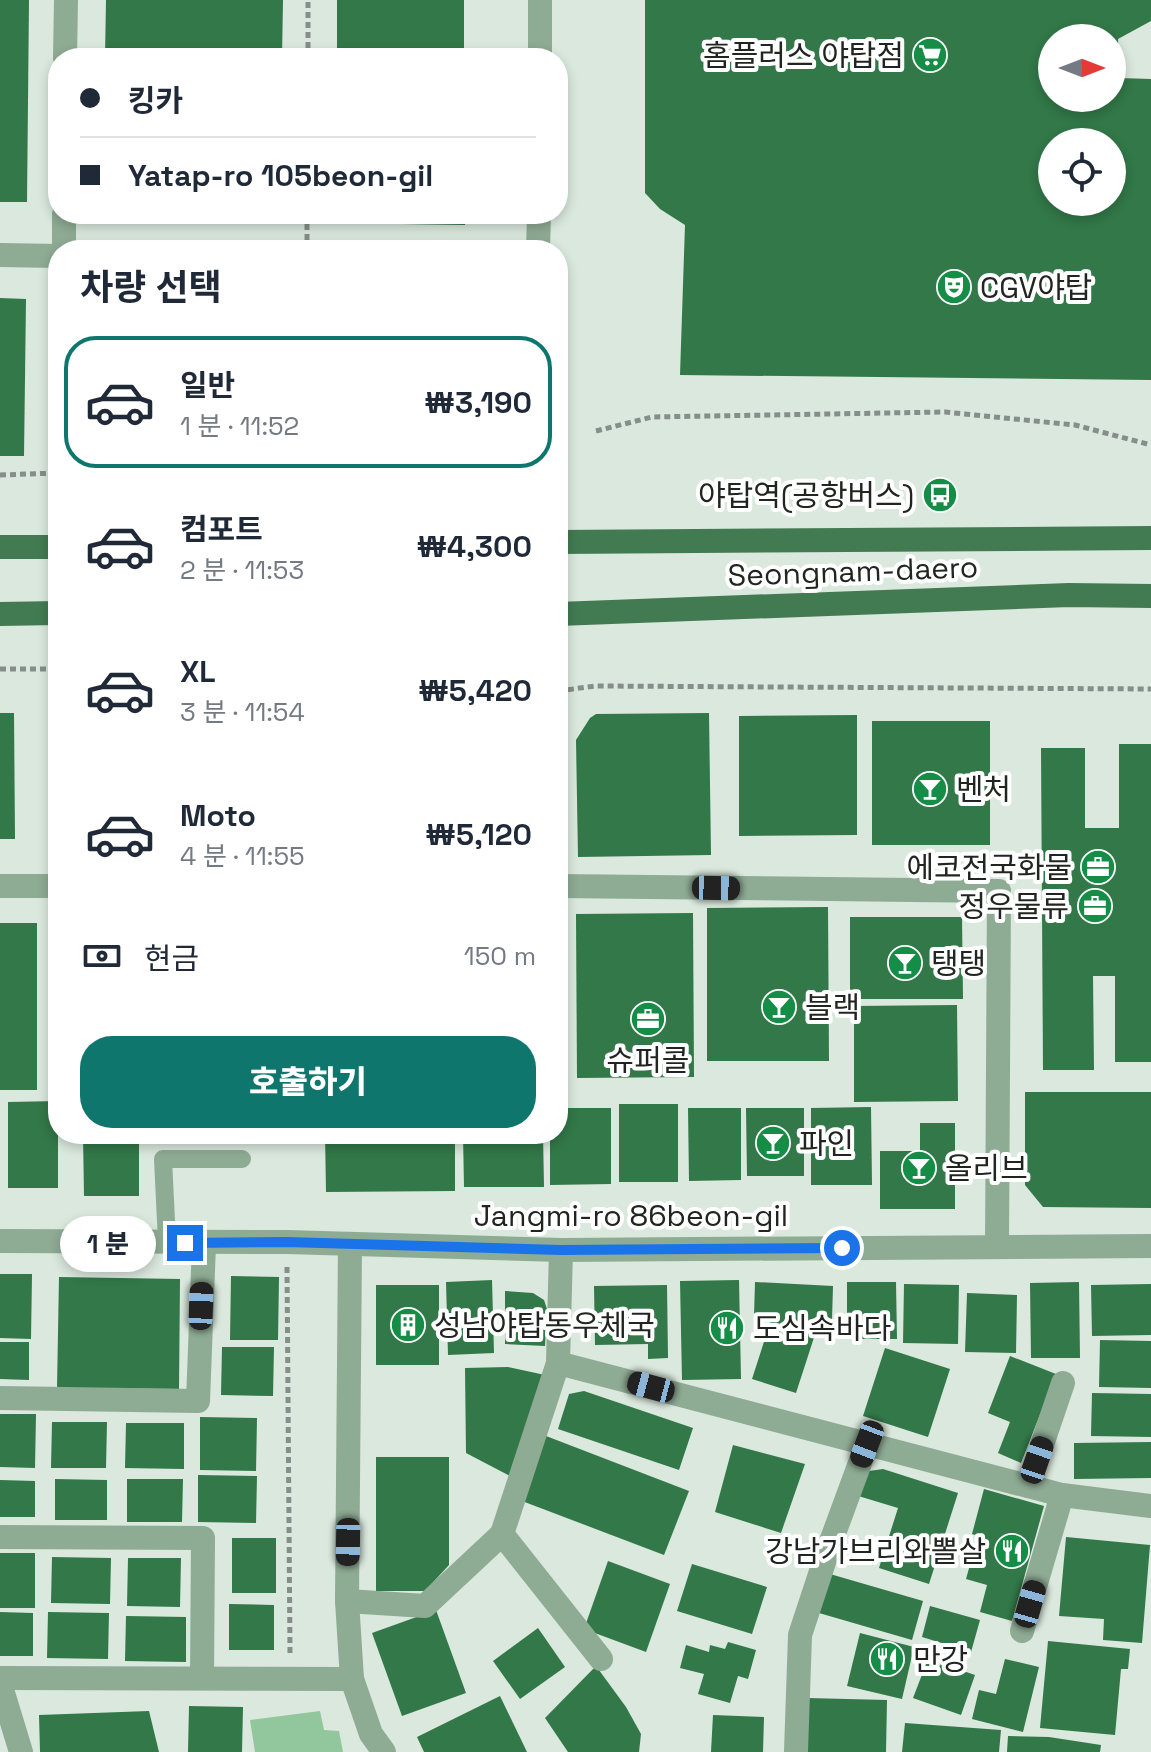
<!DOCTYPE html>
<html lang="ko">
<head>
<meta charset="utf-8">
<style>
	body { margin:0; font-family:"Space Grotesk","Noto Sans KR",sans-serif; background:#f2f2f3; color:#1f2937; height:100vh; display:flex; flex-direction:column; font-size:30px; white-space:nowrap }
	* { box-sizing:border-box; margin:0 }
	p { font-size:26px; color:#747a83 }
	.icon { flex:none; width:44px; height:44px; fill:none; stroke:currentColor; stroke-width:2; stroke-linecap:round; stroke-linejoin:round }
	.map { position:relative; flex:1; overflow:hidden }
	.panel { position:absolute; left:48px; top:240px; width:520px; height:904px; display:flex; flex-direction:column; background:#fff; border-radius:32px; box-shadow:0 4px 12px #0003 }
	.panel>* { flex:none }
	.guide { position:absolute; left:48px; top:48px; width:520px; height:176px; border-radius:32px; box-shadow:0 4px 12px #0003; display:grid; align-content:center; height:176px; padding:0 32px; background:#fff }
	.needle { width:52px; rotate:90deg }
	.tools { position:absolute; left:1038px; top:24px; display:grid; gap:16px }
	.tools a { display:grid; place-items:center; width:88px; height:88px; border-radius:50%; background:#fff; box-shadow:0 4px 12px #0003; font-size:40px }
	.end { position:absolute; width:36px; height:36px; margin:-18px; border:10px solid #1a73e8; background:#fff; box-shadow:0 0 0 4px #fff }
	.from { border-radius:50% }
	.bubble { position:absolute; height:56px; border-radius:28px; background:#fff; box-shadow:0 4px 12px #0003; font-size:26px; font-weight:800; line-height:56px; text-align:center }
	.car { position:absolute; width:24px; height:48px; margin:-24px -12px; border-radius:10px; box-shadow:0 0 6px 2px #0007; background:linear-gradient(#222 24%,#8ab4d8 0 40%,#222 0 76%,#8ab4d8 0 86%,#222 0) }
	.guide b { display:flex; align-items:center; gap:28px; height:76px; font-size:30px }
	.guide b+b { border-top:2px solid #e0e1e3 }
	.guide i { width:20px; height:20px; background:#1f2937 }
	ul { padding:0; list-style:none }
	li { display:flex; align-items:center; gap:24px; height:132px; margin:0 16px 12px; padding:0 16px; border:4px solid transparent; border-radius:32px }
	li div { flex:1 }
	li b { display:block; font-size:30px }
	li em { font-style:normal; font-weight:800 }
	li.selected { border-color:#0f766e }
	li>.icon { width:72px; height:72px; stroke-width:1.5 }
	h2 { padding:0 32px; font-size:36px; line-height:96px }
	.pay { display:flex; align-items:center; gap:20px; height:88px; padding:0 32px; font-size:30px }
	.pay p { margin-inline-start:auto }
	.button { display:flex; gap:16px; margin-top:auto; padding:16px 32px }
	.button a { flex:1; height:92px; border-radius:32px; background:#0f766e; color:#fff; font-size:32px; font-weight:800; line-height:92px; text-align:center }
	.map>svg:first-child { display:block }
	.green { fill:#92c79e }
	.building { fill:#327848; fill-rule:evenodd }
	.lines { fill:none; stroke-linecap:round; stroke-linejoin:round }
	.path { stroke:#858f88; stroke-width:5; stroke-dasharray:6 4; stroke-linecap:butt }
	.lane { stroke:#8eab94; stroke-width:18 }
	.street { stroke:#8eab94; stroke-width:24 }
	.primary { stroke:#427b52; stroke-width:24 }
	.route { stroke:#1a73e8; stroke-width:10 }
	.labels { text-anchor:middle; dominant-baseline:central; stroke-width:8; stroke-linejoin:round; paint-order:stroke }
	.poi-label { font-size:30px; fill:#202521; stroke:#fff; text-anchor:start }
	.street-label { font-size:30px; fill:#202521; stroke:#fff }
</style>
</head>
<body>
<div class="map">
<svg width="1151" height="1752" viewBox="0 0 1151 1752">
	<rect width="100%" height="100%" fill="#dae8dd"/>
	<path class="green" d="M320 1711 324 1730 339 1731 343 1752H255L250 1720Z"/>
	<g class="building">
		<path d="M0 0H29L27 202H0Z"/>
		<path d="M106 0H283L282 58H105Z"/>
		<rect x="337" y="0" width="127" height="58"/>
		<path d="M645 0H1151V21L1118 39 1119 78 1151 79V380L680 375 685 225 660 209 645 193ZM1052 38H1112V98H1052ZM1052 142H1112V202H1052Z"/>
		<path d="M336 214H465V225L336 223Z"/>
		<path d="M0 298 26 299 24 456H0Z"/>
		<path d="M0 713H14L15 839H0Z"/>
		<path d="M709 713 711 855 578 857 576 740 590 718 596 714Z"/>
		<path d="M857 715V835L739 836V716Z"/>
		<rect x="872" y="721" width="118" height="124"/>
		<path d="M1119 744H1151V1062H1115V976H1093L1094 1070H1043L1041 748H1085V828H1119Z"/>
		<path d="M828 907 829 1061H707V908Z"/>
		<path d="M693 913 694 1077 577 1078 576 914Z"/>
		<path d="M850 917H962L963 999H850Z"/>
		<rect x="558" y="919" width="4" height="174"/>
		<rect x="0" y="923" width="37" height="167"/>
		<path d="M957 1005 958 1101 854 1102V1006Z"/>
		<path d="M1025 1092H1151V1208L1043 1207 1025 1185Z"/>
		<path d="M58 1101V1188H8V1102Z"/>
		<rect x="619" y="1104" width="59" height="78"/>
		<path d="M871 1107 872 1185H811V1108Z"/>
		<path d="M558 1108H611V1184L550 1185V1134H558Z"/>
		<path d="M688 1108H741V1180L689 1181Z"/>
		<path d="M746 1108H804V1176H747Z"/>
		<path d="M920 1123H955V1209H880V1151H920Z"/>
		<path d="M83 1134H139V1196H84Z"/>
		<path d="M325 1134H455V1191L326 1192Z"/>
		<path d="M463 1134H543L544 1187H464Z"/>
		<path d="M0 1274H32L31 1339 0 1338Z"/>
		<path d="M231 1276 279 1277 278 1340H230Z"/>
		<path d="M59 1277 180 1279 179 1389 57 1388Z"/>
		<path d="M492 1280 494 1353 448 1355 446 1282Z"/>
		<path d="M739 1280 741 1379 682 1380 680 1281Z"/>
		<path d="M755 1282 833 1286 832 1319H820L796 1393 752 1379 772 1317 754 1316Z"/>
		<path d="M847 1282H896L897 1339H847Z"/>
		<path d="M1079 1282 1080 1358H1031L1030 1283Z"/>
		<path d="M904 1284 959 1285 958 1344 903 1343Z"/>
		<path d="M1151 1284V1335L1092 1336 1091 1285Z"/>
		<rect x="376" y="1285" width="63" height="80"/>
		<path d="M667 1285 668 1358 648 1359V1344L595 1345 594 1286Z"/>
		<path d="M505 1291 533 1293 544 1300 547 1309 545 1346 505 1344Z"/>
		<path d="M967 1293 1017 1295 1016 1353 965 1352Z"/>
		<path d="M1100 1340 1151 1341V1388L1099 1387Z"/>
		<path d="M0 1342H29V1380L0 1379Z"/>
		<path d="M222 1347H274L273 1396 221 1395Z"/>
		<path d="M885 1348 950 1369 928 1437 863 1416Z"/>
		<path d="M1010 1356 1056 1374 1021 1463 998 1453 1010 1422 988 1413Z"/>
		<path d="M508 1367 545 1375 510 1476 466 1453 465 1368Z"/>
		<path d="M584 1391 693 1428 679 1470 558 1429 569 1394Z"/>
		<path d="M1092 1393 1151 1394V1437L1091 1436Z"/>
		<path d="M0 1414H36L35 1468 0 1467Z"/>
		<path d="M200 1417 257 1418 256 1471 200 1470Z"/>
		<path d="M52 1422H107L106 1468H51Z"/>
		<path d="M126 1423H184V1469L125 1468Z"/>
		<path d="M546 1436 689 1491 664 1555 522 1501Z"/>
		<path d="M1151 1442V1478L1074 1479V1443Z"/>
		<path d="M733 1445 805 1464 781 1533 715 1512Z"/>
		<path d="M376 1457H449V1565L425 1591H376Z"/>
		<path d="M883 1469 958 1493 929 1584 879 1568 898 1508 855 1495 862 1472Z"/>
		<path d="M198 1475 257 1476 256 1523 198 1522Z"/>
		<path d="M55 1479 107 1480V1520H55Z"/>
		<path d="M127 1479H183L182 1522H127Z"/>
		<path d="M0 1480 35 1481V1517H0Z"/>
		<path d="M984 1489 1044 1506 1012 1621 980 1612 987 1585 966 1579 978 1536 972 1534Z"/>
		<path d="M1066 1537 1150 1545 1142 1643 1103 1640 1104 1619 1059 1616Z"/>
		<rect x="232" y="1538" width="44" height="55"/>
		<rect x="0" y="1553" width="35" height="55"/>
		<path d="M52 1557 111 1558 110 1604 51 1603Z"/>
		<path d="M128 1558H181L180 1607 127 1606Z"/>
		<path d="M608 1561 670 1584 646 1652 584 1629Z"/>
		<path d="M692 1564 767 1587 752 1634 677 1611Z"/>
		<path d="M830 1574 923 1601 912 1640 819 1613Z"/>
		<path d="M229 1604 274 1605V1650H229Z"/>
		<path d="M930 1606 980 1620 971 1652 922 1637Z"/>
		<path d="M436 1610 466 1693 402 1716 372 1633Z"/>
		<path d="M0 1612 33 1613V1656H0Z"/>
		<path d="M48 1612 109 1613 108 1659 47 1658Z"/>
		<path d="M126 1616 186 1617V1662L125 1661Z"/>
		<path d="M538 1628 565 1667 520 1699 493 1661Z"/>
		<path d="M860 1633 914 1647 902 1699 847 1686Z"/>
		<path d="M1048 1641 1130 1649 1128 1669H1121L1115 1735 1040 1728Z"/>
		<path d="M728 1642 756 1650 748 1679 738 1676 730 1703 698 1694 704 1674 680 1668 686 1645 709 1652 710 1645 725 1649Z"/>
		<path d="M928 1659 975 1675 961 1715 913 1698Z"/>
		<path d="M1005 1659 1039 1667 1023 1732 972 1719 979 1690 996 1694Z"/>
		<path d="M596 1666 626 1707 641 1734 639 1752H568L545 1718Z"/>
		<path d="M500 1696 527 1752H424L417 1737Z"/>
		<path d="M807 1698 887 1700 886 1752H806Z"/>
		<path d="M189 1706 243 1707 242 1752H188Z"/>
		<path d="M149 1711 159 1752H40L39 1715Z"/>
		<path d="M713 1715 764 1717 763 1752H711Z"/>
		<path d="M905 1723 1001 1730 999 1752H902Z"/>
		<path d="M1008 1736 1049 1737 1101 1745 1100 1752H1007Z"/>
	</g>
	<g class="lines">
		<g class="path">
			<path d="M308 58V0"/>
			<path d="M307 250V214"/>
			<path d="M596 431 652 417 945 412 1075 425 1151 445"/>
			<path d="M0 475 58 473"/>
			<path d="M0 669H58"/>
			<path d="M558 691 595 686 1151 689"/>
			<path d="M287 1267 290 1653"/>
		</g>
		<path class="lane" d="M167 1242 163 1159H242"/>
		<g class="street">
			<path d="M65 58 66 0"/>
			<path d="M540 58V0"/>
			<path d="M64 250V214"/>
			<path d="M538 250 539 214"/>
			<path d="M0 255 58 256"/>
			<path d="M0 886H58"/>
			<path d="M558 886 999 891 997 1247"/>
			<path d="M0 1241 287 1242 561 1250 1151 1246"/>
			<path d="M350 1244 347 1601 352 1679 371 1734 384 1752"/>
			<path d="M561 1250 558 1363 1062 1495 1151 1506"/>
			<path d="M558 1363 502 1534 601 1659"/>
			<path d="M0 1398 198 1401 204 1244"/>
			<path d="M1028 1486 1063 1383"/>
			<path d="M0 1537 203 1538 202 1677"/>
			<path d="M347 1601 425 1606 502 1534"/>
			<path d="M1022 1631 1062 1495"/>
			<path d="M0 1678 352 1679"/>
			<path d="M0 1683 21 1752"/>
			<path d="M796 1752 800 1635 829 1547 867 1444"/>
		</g>
		<g class="primary">
			<path d="M558 542 1151 538"/>
			<path d="M0 547H58"/>
			<path d="M0 614 58 613"/>
			<path d="M558 614 1069 595 1151 596"/>
		</g>
	</g>
	<g class="lines">
		<path class="route" d="M185 1243 287 1242 561 1250 842 1248"/>
	</g>
	<defs>
		<g id="supermarket-disc" transform="scale(1.8)"><circle r="9.5" fill="#168d47" stroke="#fff"/><path d="M-6-5.5h2.5l.6 2H6L4.5 2H-2.5L-4.4-4H-6ZM-1.5 3.2a1.3 1.3 0 1 0 .1 0ZM3 3.2a1.3 1.3 0 1 0 .1 0Z" fill="#fff"/></g>
		<g id="theatre-disc" transform="scale(1.8)"><circle r="9.5" fill="#168d47" stroke="#fff"/><path d="M-5-5.5Q0-4 5-5.5V0Q5 5 0 6Q-5 5-5 0ZM-3.3-2.5H-1v1.5H-3.3ZM1-2.5H3.3v1.5H1ZM-2.8 1Q0 5.5 2.8 1Z" fill="#fff"/></g>
		<g id="bus-disc" transform="scale(1.8)"><circle r="9.5" fill="#168d47" stroke="#fff"/><path d="M-5-6H5V4H4V6H2V4H-2V6H-4V4H-5ZM-3.5-4V0h7V-4ZM-3.5 1.2v1.5H-2V1.2ZM2 1.2v1.5H3.5V1.2Z" fill="#fff"/></g>
		<g id="bar-disc" transform="scale(1.8)"><circle r="9.5" fill="#168d47" stroke="#fff"/><path d="M-6-5H6L.8 .8V4.5H3.5V6h-7V4.5H-.8V.8Z" fill="#fff"/></g>
		<g id="office-disc" transform="scale(1.8)"><circle r="9.5" fill="#168d47" stroke="#fff"/><path d="M-6-3h4V-5.5h4V-3h4V5H-6ZM-1-4.5V-3h2v-1.5ZM-6 0V1H6V0Z" fill="#fff"/></g>
		<g id="building-disc" transform="scale(1.8)"><circle r="9.5" fill="#168d47" stroke="#fff"/><path d="M-4-6H4V6H1V3H-1V6H-4ZM-2.5-4.3h1.7v1.8h-1.7ZM.8-4.3h1.7v1.8H.8ZM-2.5-1h1.7V.8h-1.7ZM.8-1h1.7V.8H.8Z" fill="#fff"/></g>
		<g id="restaurant-disc" transform="scale(1.8)"><circle r="9.5" fill="#168d47" stroke="#fff"/><path d="M-5-6h1v4h1v-4h1v4h1v-4h1v5L-1.5 .5V6h-2V.5L-5-1ZM5-6V6H3V1.5H1.5Q1.5-4 5-6Z" fill="#fff"/></g>
	</defs>
	<g fill-rule="evenodd">
		<use href="#supermarket-disc" x="930" y="55"/>
		<use href="#theatre-disc" x="954" y="287"/>
		<use href="#bus-disc" x="940" y="495"/>
		<use href="#bar-disc" x="930" y="789"/>
		<use href="#office-disc" x="1098" y="867"/>
		<use href="#office-disc" x="1095" y="906"/>
		<use href="#bar-disc" x="905" y="963"/>
		<use href="#bar-disc" x="779" y="1007"/>
		<use href="#office-disc" x="648" y="1019"/>
		<use href="#bar-disc" x="773" y="1143"/>
		<use href="#bar-disc" x="919" y="1168"/>
		<use href="#building-disc" x="408" y="1325"/>
		<use href="#restaurant-disc" x="727" y="1328"/>
		<use href="#restaurant-disc" x="1012" y="1551"/>
		<use href="#restaurant-disc" x="887" y="1659"/>
	</g>
	<g class="labels">
		<g class="poi-label">
			<text x="904" y="55" text-anchor="end">홈플러스 야탑점</text>
			<text x="980" y="287">CGV야탑</text>
			<text x="914" y="495" text-anchor="end">야탑역(공항버스)</text>
			<text x="956" y="789">벤처</text>
			<text x="1072" y="867" text-anchor="end">에코전국화물</text>
			<text x="1069" y="906" text-anchor="end">정우물류</text>
			<text x="931" y="963">탱탱</text>
			<text x="805" y="1007">블랙</text>
			<text x="648" y="1060" text-anchor="middle">슈퍼콜</text>
			<text x="799" y="1143">파인</text>
			<text x="945" y="1168">올리브</text>
			<text x="434" y="1325">성남야탑동우체국</text>
			<text x="753" y="1328">도심속바다</text>
			<text x="986" y="1551" text-anchor="end">강남가브리와뽈살</text>
			<text x="913" y="1659">만강</text>
		</g>
		<g class="street-label">
			<text transform="translate(853 571) rotate(-2)">Seongnam-daero</text>
			<text x="631" y="1215">Jangmi-ro 86beon-gil</text>
		</g>
	</g>
</svg>
<div class="tools">
<a><svg class="needle" viewBox="-14 -14 28 28"><path d="M0-13l5 13h-10z" fill="#e53935"/><path d="M0 13l5-13h-10z" fill="#747a83"/></svg></a>
<a><svg class="icon" aria-label="locate" viewBox="0 0 24 24"><circle cx="12" cy="12" r="6"/><path d="M12 2v4M12 18v4M2 12h4M18 12h4"/></svg></a>
</div>
<i class="end from" style="left:842px;top:1248px"></i>
<i class="end" style="left:185px;top:1243px"></i>
<div class="bubble" style="left:60px;top:1216px;width:96px">1 분</div>
<i class="car" style="left:716px;top:888px;rotate:91deg"></i>
<i class="car" style="left:201px;top:1306px;rotate:2deg"></i>
<i class="car" style="left:651px;top:1387px;rotate:285deg"></i>
<i class="car" style="left:867px;top:1444px;rotate:201deg"></i>
<i class="car" style="left:1037px;top:1460px;rotate:19deg"></i>
<i class="car" style="left:348px;top:1542px;rotate:181deg"></i>
<i class="car" style="left:1030px;top:1604px;rotate:16deg"></i>
<div class="guide">
<b><i class="from"></i>킹카</b>
<b><i></i>Yatap-ro 105beon-gil</b>
</div>
<section class="panel">
<h2>차량 선택</h2>
<ul>
<li class="selected"><svg class="icon" aria-label="car" viewBox="0 0 24 24"><path d="M5 17H2v-5l4-1 3-4h7l3 4 3 1v5h-3M9 17h6M6 11h13"/><circle cx="7" cy="17" r="2"/><circle cx="17" cy="17" r="2"/></svg><div><b>일반</b><p>1 분 · 11:52</p></div><em>₩3,190</em></li>
<li><svg class="icon" aria-label="car" viewBox="0 0 24 24"><path d="M5 17H2v-5l4-1 3-4h7l3 4 3 1v5h-3M9 17h6M6 11h13"/><circle cx="7" cy="17" r="2"/><circle cx="17" cy="17" r="2"/></svg><div><b>컴포트</b><p>2 분 · 11:53</p></div><em>₩4,300</em></li>
<li><svg class="icon" aria-label="car" viewBox="0 0 24 24"><path d="M5 17H2v-5l4-1 3-4h7l3 4 3 1v5h-3M9 17h6M6 11h13"/><circle cx="7" cy="17" r="2"/><circle cx="17" cy="17" r="2"/></svg><div><b>XL</b><p>3 분 · 11:54</p></div><em>₩5,420</em></li>
<li><svg class="icon" aria-label="car" viewBox="0 0 24 24"><path d="M5 17H2v-5l4-1 3-4h7l3 4 3 1v5h-3M9 17h6M6 11h13"/><circle cx="7" cy="17" r="2"/><circle cx="17" cy="17" r="2"/></svg><div><b>Moto</b><p>4 분 · 11:55</p></div><em>₩5,120</em></li>
</ul>
<div class="pay"><svg class="icon" aria-label="cash" viewBox="0 0 24 24"><path d="M3 7h18v10H3z"/><circle cx="12" cy="12" r="2"/></svg>현금<p>150 m</p></div>
<div class="button"><a>호출하기</a></div>
</section>
</div>
</body>
</html>
